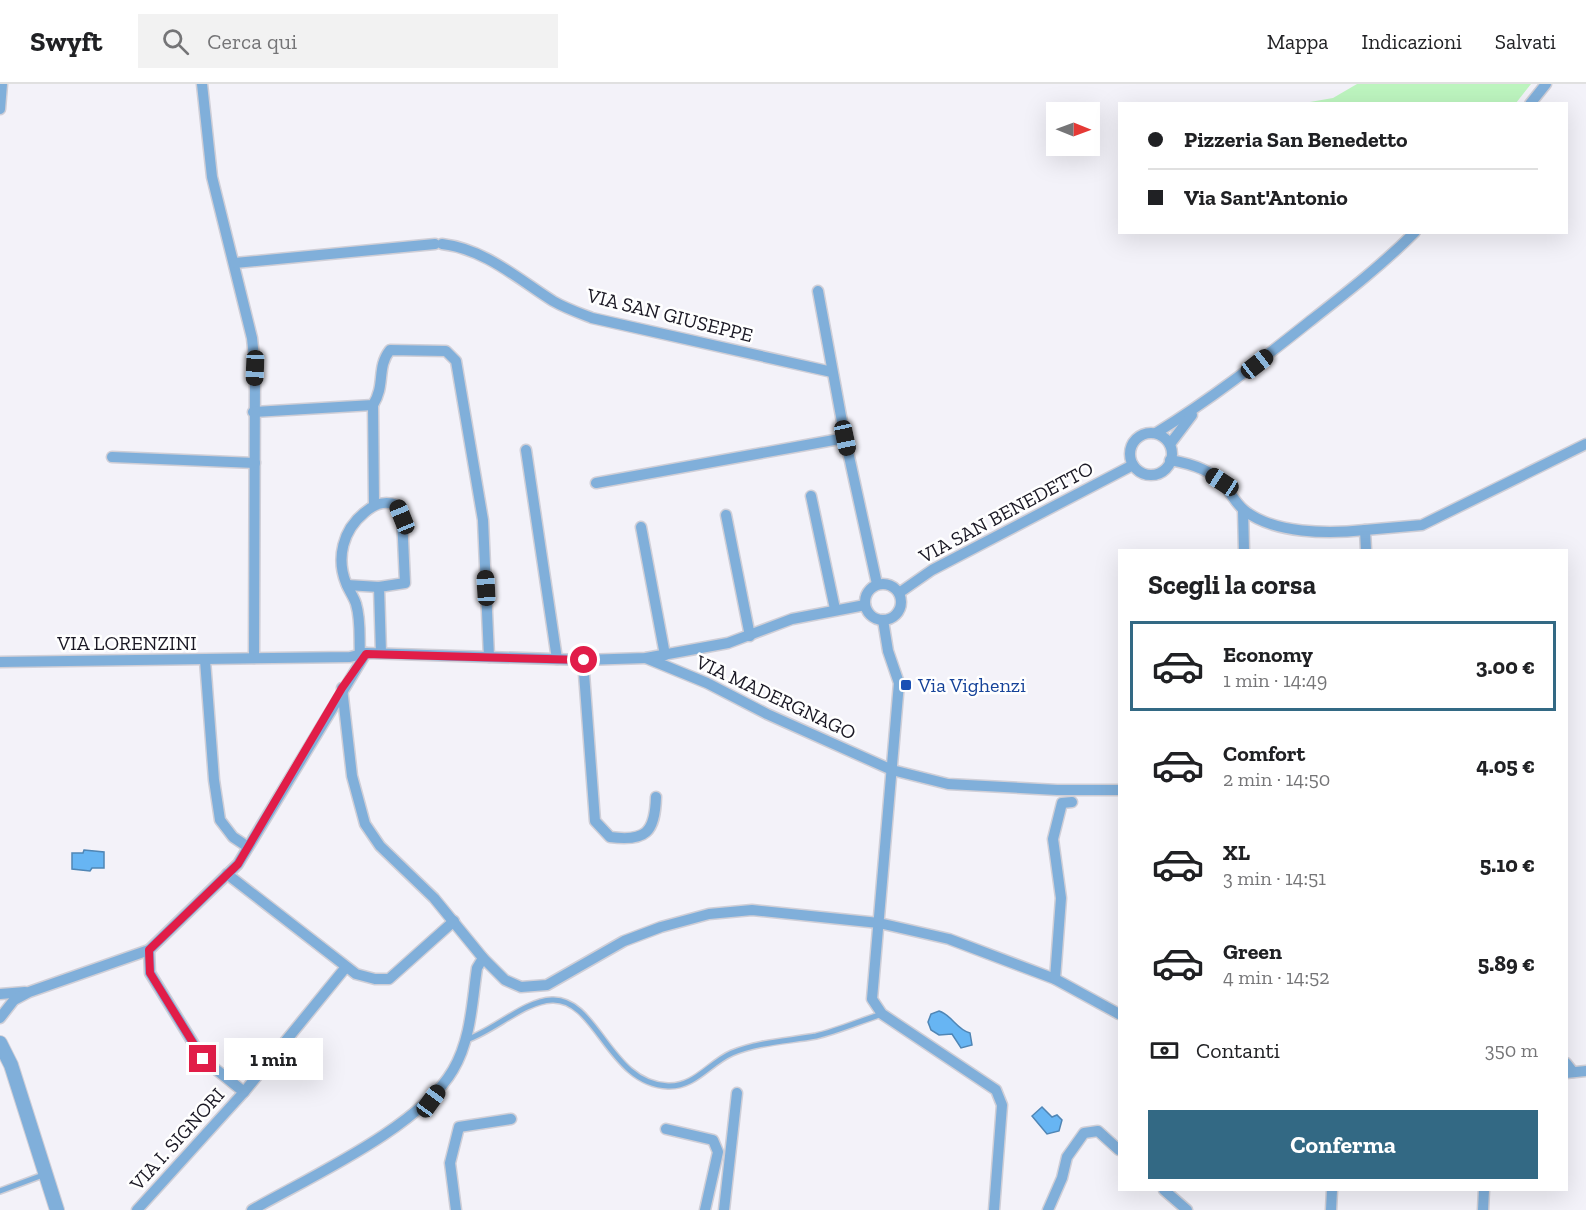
<!DOCTYPE html>
<html lang="it">
<head>
<meta charset="utf-8">
<style>
	body { margin:0; font-family:"Zilla Slab",serif; background:#f2f2f2; color:#202124; height:100vh; display:flex; flex-direction:column; font-size:22px; white-space:nowrap }
	* { box-sizing:border-box; margin:0 }
	p { font-size:20px; color:#757577 }
	.icon { flex:none; width:33px; height:33px; fill:none; stroke:currentColor; stroke-width:2; stroke-linecap:round; stroke-linejoin:round }
	.map { position:relative; flex:1; overflow:hidden }
	.drawer { position:absolute; left:1118px; top:465px; width:450px; height:642px; display:flex; flex-direction:column; background:#fff; border-radius:0px; box-shadow:0 6px 24px #0002 }
	.drawer>* { flex:none }
	.guide { position:absolute; left:1118px; top:18px; width:450px; height:132px; border-radius:0px; box-shadow:0 6px 24px #0002; display:grid; align-content:center; height:132px; padding:0 30px; background:#fff }
	.needle { width:39px; rotate:91deg }
	.buttons { position:absolute; left:1046px; top:18px; display:grid; gap:12px }
	.buttons a { display:grid; place-items:center; width:54px; height:54px; border-radius:0px; background:#fff; box-shadow:0 6px 24px #0002; font-size:30px }
	.end { position:absolute; width:27px; height:27px; margin:-14px; border:8px solid #e11d48; background:#fff; box-shadow:0 0 0 3px #fff }
	.from { border-radius:50% }
	.bubble { position:absolute; height:42px; border-radius:0px; background:#fff; box-shadow:0 6px 24px #0002; font-size:20px; font-weight:800; line-height:42px; text-align:center }
	.car { position:absolute; width:18px; height:36px; margin:-18px -9px; border-radius:8px; box-shadow:0 0 4px 2px #0007; background:linear-gradient(#222 24%,#8ab4d8 0 40%,#222 0 76%,#8ab4d8 0 86%,#222 0) }
	.guide b { display:flex; align-items:center; gap:21px; height:57px; font-size:22px }
	.guide b+b { border-top:2px solid #e0e0e0 }
	.guide i { width:15px; height:15px; background:#202124 }
	ul { padding:0; list-style:none }
	li { display:flex; align-items:center; gap:18px; height:90px; margin:0 12px 9px; padding:0 18px; border:3px solid transparent; border-radius:0px }
	li div { flex:1 }
	li b { display:block; font-size:22px }
	li em { font-style:normal; font-weight:800 }
	li.selected { border-color:#336984 }
	li>.icon { width:54px; height:54px; stroke-width:1.5 }
	h2 { padding:0 30px; font-size:27px; line-height:72px }
	.pay { display:flex; align-items:center; gap:15px; height:66px; padding:0 30px; font-size:22px }
	.pay p { margin-inline-start:auto }
	.cta { display:flex; gap:12px; margin-top:auto; padding:12px 30px }
	.cta a { flex:1; height:69px; border-radius:0px; background:#336984; color:#fff; font-size:24px; font-weight:800; line-height:69px; text-align:center }
	header { display:flex; align-items:center; gap:36px; box-sizing:border-box; height:84px; padding:0 30px; background:#fff; border-bottom:2px solid #e0e0e0 }
	header strong { font-size:28px }
	nav { display:flex; gap:33px; margin-inline-start:auto; font-size:21px }
	.search { width:420px; height:54px; background:#f2f2f2; display:flex; align-items:center; gap:15px; box-sizing:border-box; padding:0 21px; border-radius:0px; color:#757577; font-size:22px }
	.map>svg:first-child { display:block }
	.green { fill:#bdf5bf }
	.water { fill:#67b5f3; stroke:#5086b5; stroke-width:1.5 }
	.lines { fill:none; stroke-linecap:round; stroke-linejoin:round }
	.service-casing { stroke:#d0cfd7; stroke-width:8 }
	.minor-casing { stroke:#d0cfd7; stroke-width:13 }
	.tertiary-casing { stroke:#d0cfd7; stroke-width:16 }
	.service { stroke:#80afda; stroke-width:5 }
	.minor { stroke:#80afda; stroke-width:10 }
	.tertiary { stroke:#80afda; stroke-width:14 }
	.route { stroke:#e11d48; stroke-width:8 }
	.transit-dot { fill:#1a4fb4; stroke:#fff; stroke-width:2 }
	.labels { text-anchor:middle; dominant-baseline:central; stroke-width:5; stroke-linejoin:round; paint-order:stroke }
	.street-label { font-size:20px; fill:#1a1824; stroke:#fff }
	.transit-label { font-size:20px; fill:#164399; stroke:#fff; text-anchor:start }
</style>
</head>
<body>
<header>
<strong>Swyft</strong>
<div class="search"><svg class="icon" aria-label="search" viewBox="0 0 24 24"><circle cx="10" cy="10" r="6"/><path d="M15 15l6 6"/></svg>Cerca qui</div>
<nav><a>Mappa</a><a>Indicazioni</a><a>Salvati</a></nav>
</header>
<div class="map">
<svg width="1586" height="1126" viewBox="0 0 1586 1126">
	<rect width="100%" height="100%" fill="#f3f2f9"/>
	<path class="green" d="M1357 0H1531L1516 19H1304L1333 14Z"/>
	<g class="water">
		<path d="M84 766 104 768V784H92L90 787 72 785V769H83Z"/>
		<path d="M939 927C952 931 956 945 970 949L972 961 961 964 952 950 939 951 931 946 928 938 931 930Z"/>
		<path d="M1042 1023 1052 1033 1057 1031 1062 1036 1059 1047 1047 1050 1032 1032Z"/>
	</g>
	<g class="lines">
		<g class="service-casing">
			<g id="service">
				<path d="M466 956C494 947 524 917 552 916 597 914 609 1000 668 1002 695 1003 709 979 732 969 759 958 788 957 816 952 838 947 860 937 882 930"/>
				<path d="M0 1107 43 1091"/>
			</g>
		</g>
		<g class="minor-casing">
			<g id="minor">
				<path d="M202 0 212 93 252 254 255 284 254 574"/>
				<path d="M1530 20 1546 0"/>
				<path d="M0 25 2 0"/>
				<path d="M442 160C485 165 518 195 553 217 565 224 579 229 592 234L832 288"/>
				<path d="M235 179 435 160"/>
				<path d="M818 207 845 354 877 500"/>
				<path d="M373 321 374 420"/>
				<path d="M253 328 373 321C386 300 376 284 390 266L446 267 456 277 483 436 489 573"/>
				<path d="M1156 349C1210 316 1260 277 1309 238 1346 209 1382 181 1415 148"/>
				<circle cx="1151" cy="370" r="21"/>
				<path d="M1170 360 1192 331"/>
				<path d="M526 366 557 575"/>
				<path d="M112 373 255 379"/>
				<path d="M1170 376C1188 379 1212 386 1224 401 1231 409 1236 420 1244 426 1273 450 1329 450 1365 446L1366 466"/>
				<path d="M596 399 845 354"/>
				<path d="M811 412 835 525"/>
				<path d="M1243 426 1244 466"/>
				<path d="M726 431 750 552"/>
				<path d="M641 443 665 571"/>
				<path d="M1365 446 1422 441 1586 360"/>
				<circle cx="883" cy="518" r="18"/>
				<path d="M347 501 379 503"/>
				<path d="M899 509 932 486 1133 381"/>
				<path d="M883 536 888 567 899 599 872 915 882 930 996 1006 1002 1021 994 1126"/>
				<path d="M360 571C359 554 361 536 356 520 354 513 349 507 346 499 336 474 343 446 364 429 374 420 384 416 397 421L402 433 405 499 379 503 381 569"/>
				<path d="M646 574 707 599 767 630 892 686 948 700 1057 706H1119"/>
				<path d="M205 576 214 696 220 736 233 753 248 763"/>
				<path d="M583 576 595 737 610 753C646 758 655 748 656 713"/>
				<path d="M0 578 350 573 366 569 583 576 646 574 728 559 792 535 865 521"/>
				<path d="M342 604 352 692 365 740 380 762 434 814 483 874 505 896 521 903 547 901 624 857 661 843 709 830 752 826 879 839 949 855 1055 895 1119 930"/>
				<path d="M227 790 356 890 375 895H389L454 837"/>
				<path d="M149 866 150 889 203 975 244 1008"/>
				<path d="M1055 895 1061 814 1053 755 1062 719 1072 718"/>
				<path d="M0 910 25 908"/>
				<path d="M0 934 14 916 29 908 149 866 238 780 366 569"/>
				<path d="M1566 979 1573 988"/>
				<path d="M1566 989 1586 987"/>
				<path d="M666 1045 713 1056 718 1068 705 1126"/>
				<path d="M1164 1106 1187 1126"/>
				<path d="M137 1126 244 1008 346 883"/>
				<path d="M252 1126C310 1093 420 1043 453 986 471 956 472 918 477 884L483 874"/>
				<path d="M456 1126 450 1079 459 1043 511 1035"/>
				<path d="M724 1126 737 1009"/>
				<path d="M1048 1126 1062 1094 1067 1073 1084 1049 1098 1047 1119 1066"/>
				<path d="M1331 1126 1332 1106"/>
				<path d="M1483 1126 1484 1106"/>
			</g>
		</g>
		<g class="tertiary-casing">
			<path id="tertiary" d="M0 959 11 981 57 1126"/>
		</g>
		<use href="#service" class="service"/>
		<use href="#minor" class="minor"/>
		<use href="#tertiary" class="tertiary"/>
	</g>
	<g class="lines">
		<path class="route" d="M203 975 150 889 149 866 238 780 342 604 366 570 584 576"/>
	</g>
	<rect class="transit-dot" x="900" y="595" width="12" height="12" rx="3"/>
	<g class="labels">
		<g class="street-label">
			<text transform="translate(670 231) rotate(14)">VIA SAN GIUSEPPE</text>
			<text transform="translate(1006 428) rotate(-28)">VIA SAN BENEDETTO</text>
			<text x="127" y="559">VIA LORENZINI</text>
			<text transform="translate(776 613) rotate(25)">VIA MADERGNAGO</text>
			<text transform="translate(177 1055) rotate(-48)">VIA I. SIGNORI</text>
		</g>
		<g class="transit-label">
			<text x="918" y="601">Via Vighenzi</text>
		</g>
	</g>
</svg>
<div class="buttons">
<a><svg class="needle" viewBox="-14 -14 28 28"><path d="M0-13l5 13h-10z" fill="#e53935"/><path d="M0 13l5-13h-10z" fill="#757577"/></svg></a>
</div>
<i class="end from" style="left:584px;top:576px"></i>
<i class="end" style="left:203px;top:975px"></i>
<div class="bubble" style="left:224px;top:954px;width:99px">1 min</div>
<i class="car" style="left:1257px;top:280px;rotate:52deg"></i>
<i class="car" style="left:255px;top:284px;rotate:182deg"></i>
<i class="car" style="left:845px;top:354px;rotate:168deg"></i>
<i class="car" style="left:1222px;top:398px;rotate:303deg"></i>
<i class="car" style="left:402px;top:433px;rotate:338deg"></i>
<i class="car" style="left:486px;top:504px;rotate:357deg"></i>
<i class="car" style="left:431px;top:1017px;rotate:36deg"></i>
<div class="guide">
<b><i class="from"></i>Pizzeria San Benedetto</b>
<b><i></i>Via Sant'Antonio</b>
</div>
<section class="drawer">
<h2>Scegli la corsa</h2>
<ul>
<li class="selected"><svg class="icon" aria-label="car" viewBox="0 0 24 24"><path d="M5 17H2v-5l4-1 3-4h7l3 4 3 1v5h-3M9 17h6M6 11h13"/><circle cx="7" cy="17" r="2"/><circle cx="17" cy="17" r="2"/></svg><div><b>Economy</b><p>1 min · 14:49</p></div><em>3.00 €</em></li>
<li><svg class="icon" aria-label="car" viewBox="0 0 24 24"><path d="M5 17H2v-5l4-1 3-4h7l3 4 3 1v5h-3M9 17h6M6 11h13"/><circle cx="7" cy="17" r="2"/><circle cx="17" cy="17" r="2"/></svg><div><b>Comfort</b><p>2 min · 14:50</p></div><em>4.05 €</em></li>
<li><svg class="icon" aria-label="car" viewBox="0 0 24 24"><path d="M5 17H2v-5l4-1 3-4h7l3 4 3 1v5h-3M9 17h6M6 11h13"/><circle cx="7" cy="17" r="2"/><circle cx="17" cy="17" r="2"/></svg><div><b>XL</b><p>3 min · 14:51</p></div><em>5.10 €</em></li>
<li><svg class="icon" aria-label="car" viewBox="0 0 24 24"><path d="M5 17H2v-5l4-1 3-4h7l3 4 3 1v5h-3M9 17h6M6 11h13"/><circle cx="7" cy="17" r="2"/><circle cx="17" cy="17" r="2"/></svg><div><b>Green</b><p>4 min · 14:52</p></div><em>5.89 €</em></li>
</ul>
<div class="pay"><svg class="icon" aria-label="cash" viewBox="0 0 24 24"><path d="M3 7h18v10H3z"/><circle cx="12" cy="12" r="2"/></svg>Contanti<p>350 m</p></div>
<div class="cta"><a>Conferma</a></div>
</section>
</div>
</body>
</html>
